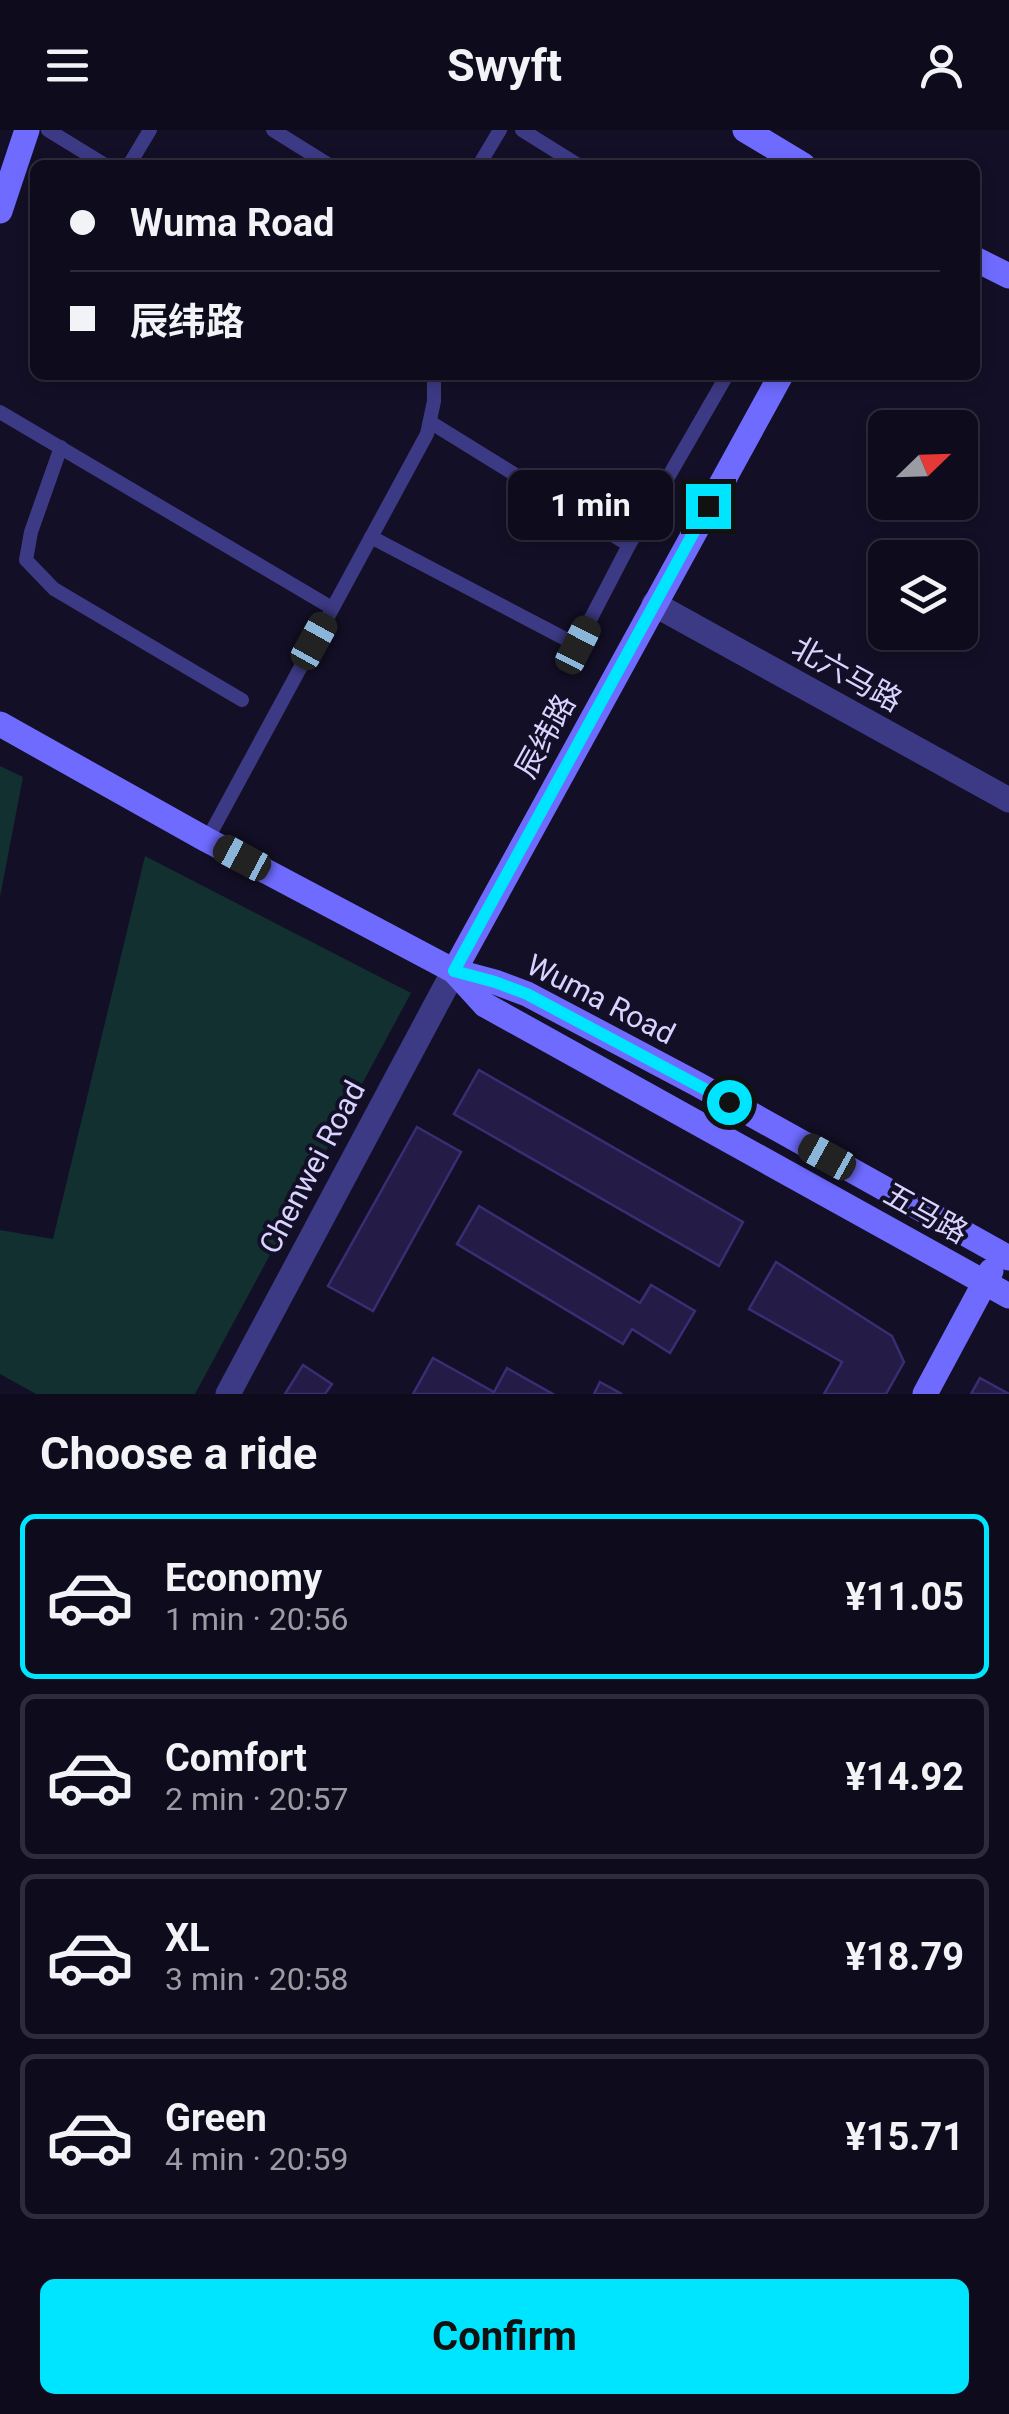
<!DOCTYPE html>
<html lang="en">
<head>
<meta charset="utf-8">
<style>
	body { margin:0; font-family:Roboto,"Noto Sans SC",sans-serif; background:#171425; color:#f1f3f6; height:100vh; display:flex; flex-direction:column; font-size:38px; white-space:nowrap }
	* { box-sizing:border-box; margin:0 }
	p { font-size:32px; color:#9b9ba3 }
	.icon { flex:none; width:55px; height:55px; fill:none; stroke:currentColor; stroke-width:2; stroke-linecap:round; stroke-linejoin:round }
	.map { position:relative; height:1264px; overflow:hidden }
	.details { display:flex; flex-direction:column; background:#0e0b1c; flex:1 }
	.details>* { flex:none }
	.hud { position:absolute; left:30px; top:30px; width:950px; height:220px; border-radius:15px; box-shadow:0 5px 15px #0003,0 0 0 2px #2e2b3b; display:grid; align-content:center; height:220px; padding:0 40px; background:#0e0b1c }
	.needle { width:65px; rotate:67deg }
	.tools { position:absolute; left:868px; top:280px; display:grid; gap:20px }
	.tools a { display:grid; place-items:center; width:110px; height:110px; border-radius:15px; background:#0e0b1c; box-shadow:0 5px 15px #0003,0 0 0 2px #2e2b3b; font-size:50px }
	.end { position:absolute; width:45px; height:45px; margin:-22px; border:12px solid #00e5ff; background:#111; box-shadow:0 0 0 5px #111 }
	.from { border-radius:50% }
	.bubble { position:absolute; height:70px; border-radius:15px; background:#0e0b1c; box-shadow:0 5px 15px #0003,0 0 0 2px #2e2b3b; font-size:32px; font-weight:700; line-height:70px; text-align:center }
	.car { position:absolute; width:30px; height:60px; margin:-30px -15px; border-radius:12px; box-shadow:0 0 8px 2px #0007; background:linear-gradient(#222 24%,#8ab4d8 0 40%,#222 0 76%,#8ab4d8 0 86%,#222 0) }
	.hud b { display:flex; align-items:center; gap:35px; height:95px; font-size:38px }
	.hud b+b { border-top:2px solid #2e2b3b }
	.hud i { width:25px; height:25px; background:#f1f3f6 }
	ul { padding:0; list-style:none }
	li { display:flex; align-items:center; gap:30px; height:165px; margin:0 20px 15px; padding:0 20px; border:5px solid #2e2b3b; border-radius:15px }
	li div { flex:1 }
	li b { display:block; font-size:38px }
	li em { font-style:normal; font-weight:700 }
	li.active { border-color:#00e5ff }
	li>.icon { width:90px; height:90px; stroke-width:1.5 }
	h2 { padding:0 40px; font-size:45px; line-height:120px }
	.button { display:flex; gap:20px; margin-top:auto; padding:20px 40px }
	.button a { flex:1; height:115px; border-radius:15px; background:#00e5ff; color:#111; font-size:40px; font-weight:700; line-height:115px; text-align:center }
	header { display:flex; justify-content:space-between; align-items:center; height:130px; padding:0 40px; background:#0e0b1c; font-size:45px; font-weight:700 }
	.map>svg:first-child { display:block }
	.green { fill:#12302f }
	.building { fill:#241b47; stroke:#3b2d73; stroke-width:2.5 }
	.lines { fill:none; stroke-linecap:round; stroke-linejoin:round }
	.lane { stroke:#3d3a85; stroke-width:14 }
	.street { stroke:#3d3a85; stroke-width:25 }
	.secondary { stroke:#6f6bff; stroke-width:25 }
	.route { stroke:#00e5ff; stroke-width:12 }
	.labels { text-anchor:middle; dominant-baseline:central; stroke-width:8; stroke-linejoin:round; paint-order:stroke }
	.street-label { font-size:30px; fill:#d9d4ff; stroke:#130f26 }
</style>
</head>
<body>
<header><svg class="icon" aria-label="menu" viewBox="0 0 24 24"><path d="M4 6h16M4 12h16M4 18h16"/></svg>Swyft<svg class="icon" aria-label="person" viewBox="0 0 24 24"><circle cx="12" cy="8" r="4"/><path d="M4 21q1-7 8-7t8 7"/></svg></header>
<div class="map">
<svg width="1009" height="1264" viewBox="0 0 1009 1264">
	<rect width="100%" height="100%" fill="#130f26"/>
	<g class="green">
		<path d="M0 636 23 647 0 767Z"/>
		<path d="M145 726 411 863 195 1264H36L0 1244V1100L53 1109Z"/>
	</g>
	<g class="building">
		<path d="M479 940 743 1092 719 1136 454 984Z"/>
		<path d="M417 997 461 1022 373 1181 328 1156Z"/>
		<path d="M479 1076 640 1173 651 1155 695 1181 670 1223 632 1199 623 1214 457 1114Z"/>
		<path d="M776 1132 892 1206 904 1232 886 1264H824L842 1232 749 1179Z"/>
		<path d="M433 1228 494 1262 507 1238 553 1264H413Z"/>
		<path d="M303 1235 332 1254 325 1264H285Z"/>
		<path d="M980 1248 1009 1264H971Z"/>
		<path d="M600 1252 622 1264H594Z"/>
	</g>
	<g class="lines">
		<g class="lane">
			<path d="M48 0 105 35"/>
			<path d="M273 0 329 35"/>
			<path d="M522 0 578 35"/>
			<path d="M129 35 150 0"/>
			<path d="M479 35 500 0"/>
			<path d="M0 282 332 478"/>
			<path d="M430 292 629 415 727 245"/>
			<path d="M61 317 31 402 26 430 54 459 242 570"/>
			<path d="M371 407 577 515 629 415"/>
			<path d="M207 710 427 304 434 271V245"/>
		</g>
		<g class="street">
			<path d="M654 474 1009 670"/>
			<path d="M228 1264 454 841"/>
		</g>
		<g class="secondary">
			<path d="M745 0 803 35"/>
			<path d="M0 81 27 0"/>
			<path d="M975 129 1009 146"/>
			<path d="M781 245 454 841 485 875 1009 1166"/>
			<path d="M0 594 207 710 454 841 495 852 527 864 697 954 1009 1128"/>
			<path d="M925 1264 991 1141"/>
		</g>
	</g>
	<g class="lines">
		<path class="route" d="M708 376 454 841 495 852 527 864 729 972"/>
	</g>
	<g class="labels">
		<g class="street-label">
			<text transform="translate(847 544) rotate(29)">北六马路</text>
			<text transform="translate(545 606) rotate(-61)">辰纬路</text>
			<text transform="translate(601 869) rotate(27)">Wuma Road</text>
			<text transform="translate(312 1037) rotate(-62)">Chenwei Road</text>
			<text transform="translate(926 1083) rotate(29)">五马路</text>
		</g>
	</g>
</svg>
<div class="tools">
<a><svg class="needle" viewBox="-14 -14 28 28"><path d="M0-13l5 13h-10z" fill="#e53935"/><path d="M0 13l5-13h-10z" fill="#9b9ba3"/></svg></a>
<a><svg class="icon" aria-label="layers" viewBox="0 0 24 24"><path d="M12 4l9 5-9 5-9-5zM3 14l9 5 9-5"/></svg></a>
</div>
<i class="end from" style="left:729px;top:972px"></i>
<i class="end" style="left:708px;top:376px"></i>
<div class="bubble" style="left:508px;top:340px;width:165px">1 min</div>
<i class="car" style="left:314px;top:511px;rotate:29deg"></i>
<i class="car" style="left:578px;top:515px;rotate:27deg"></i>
<i class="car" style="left:242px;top:728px;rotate:298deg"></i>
<i class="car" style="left:827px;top:1027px;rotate:299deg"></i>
<div class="hud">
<b><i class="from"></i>Wuma Road</b>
<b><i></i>辰纬路</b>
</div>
</div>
<section class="details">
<h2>Choose a ride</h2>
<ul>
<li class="active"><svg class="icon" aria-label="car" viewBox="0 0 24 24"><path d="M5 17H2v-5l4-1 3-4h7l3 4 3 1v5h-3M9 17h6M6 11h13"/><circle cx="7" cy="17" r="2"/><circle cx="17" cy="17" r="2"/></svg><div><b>Economy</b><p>1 min · 20:56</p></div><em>¥11.05</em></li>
<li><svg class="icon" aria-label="car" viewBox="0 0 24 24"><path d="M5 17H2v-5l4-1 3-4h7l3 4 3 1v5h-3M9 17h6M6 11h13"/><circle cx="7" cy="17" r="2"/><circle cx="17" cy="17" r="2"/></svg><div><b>Comfort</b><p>2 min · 20:57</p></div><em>¥14.92</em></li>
<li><svg class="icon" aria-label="car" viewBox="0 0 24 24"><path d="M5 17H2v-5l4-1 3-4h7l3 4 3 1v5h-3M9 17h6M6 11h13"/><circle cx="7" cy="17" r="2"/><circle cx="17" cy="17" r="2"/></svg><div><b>XL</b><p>3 min · 20:58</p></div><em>¥18.79</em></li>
<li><svg class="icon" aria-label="car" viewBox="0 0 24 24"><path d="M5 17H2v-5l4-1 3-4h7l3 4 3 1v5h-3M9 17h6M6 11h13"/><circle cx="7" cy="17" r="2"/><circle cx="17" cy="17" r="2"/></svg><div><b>Green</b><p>4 min · 20:59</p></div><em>¥15.71</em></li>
</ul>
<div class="button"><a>Confirm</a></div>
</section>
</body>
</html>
